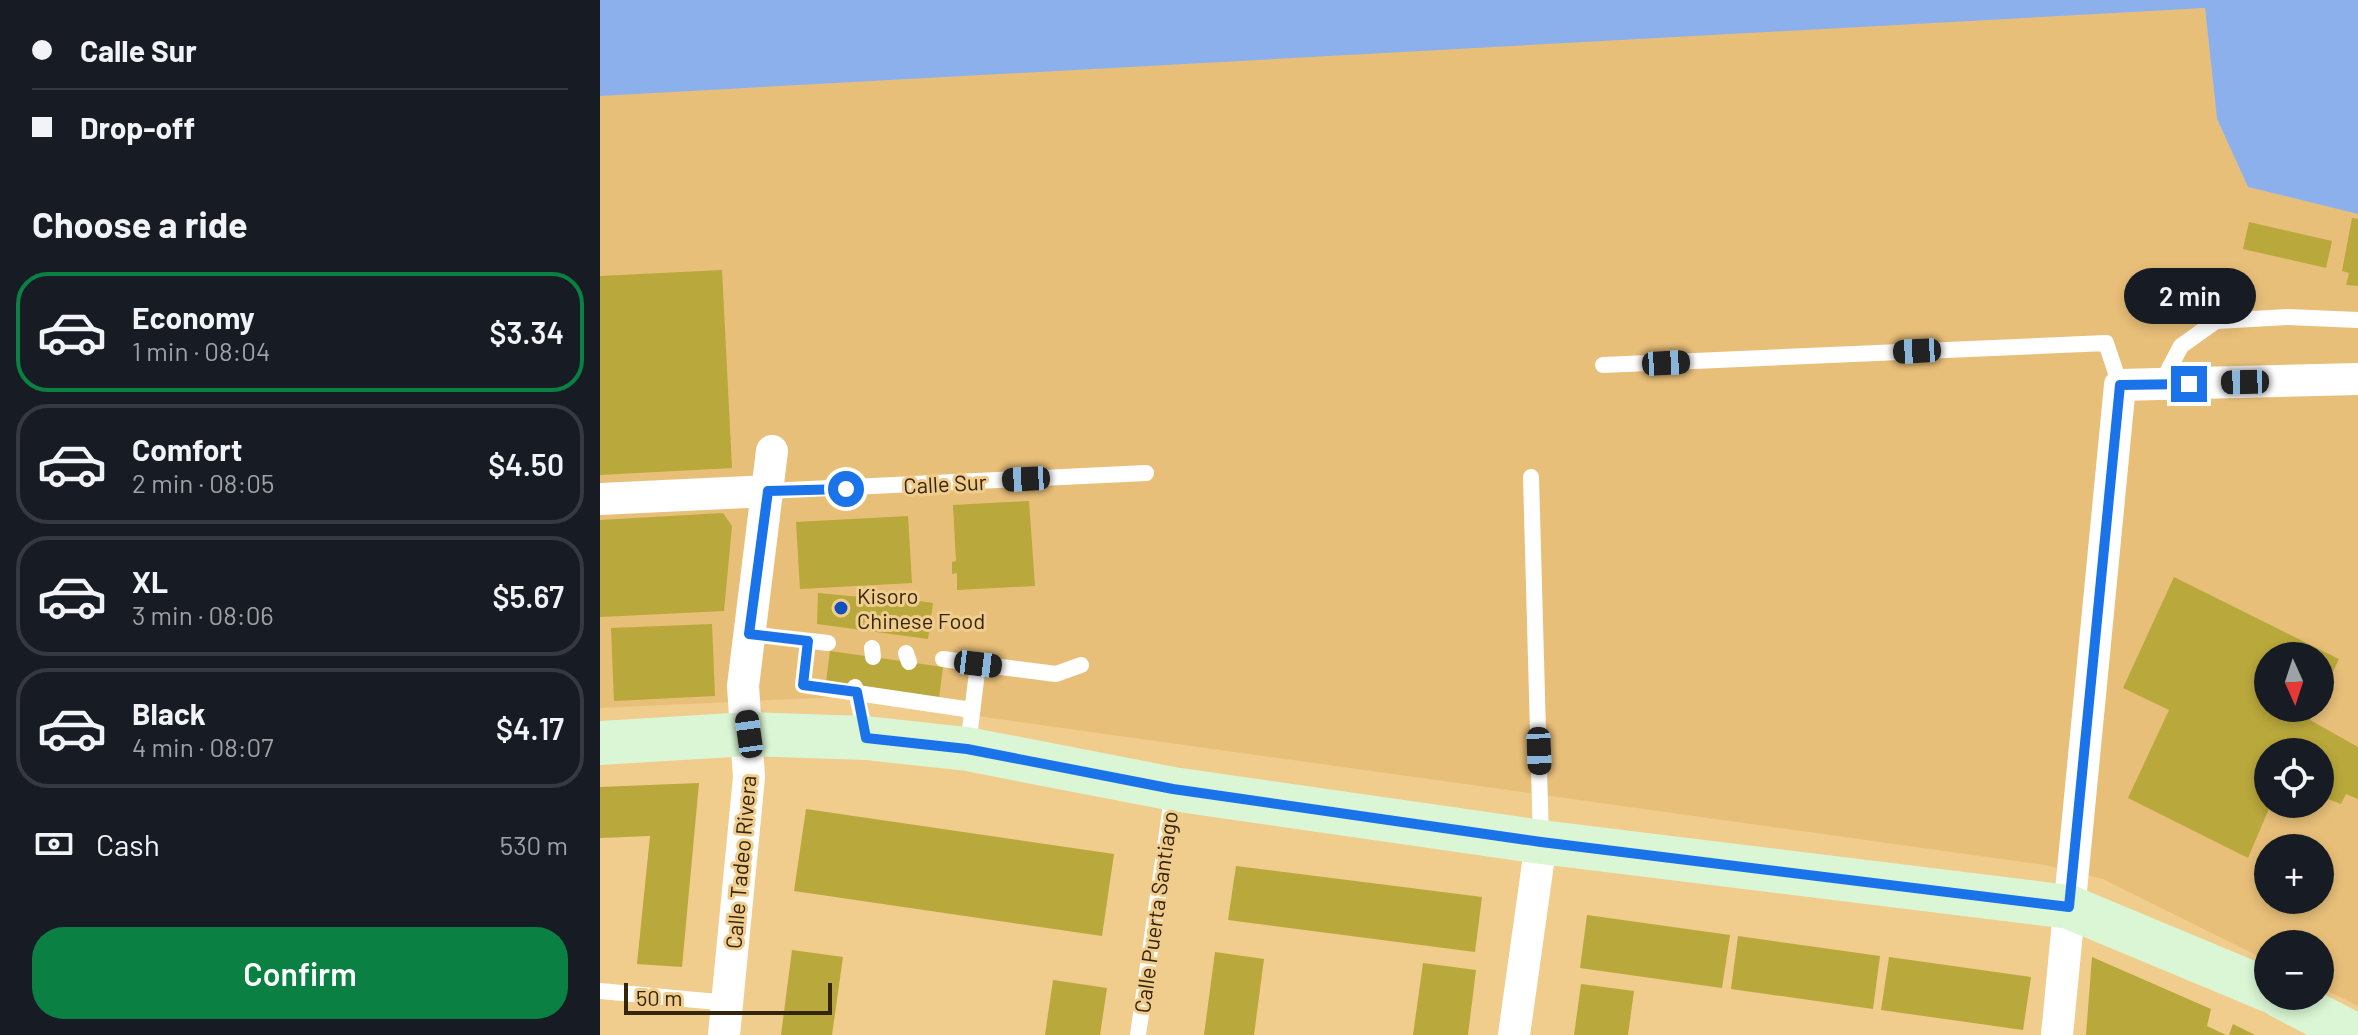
<!DOCTYPE html>
<html lang="en">
<head>
<meta charset="utf-8">
<style>
	body { margin:0; font-family:Barlow,sans-serif; background:#242831; color:#f1f3f6; height:100vh; display:flex; flex-direction:column; font-size:30px; white-space:nowrap }
	* { box-sizing:border-box; margin:0 }
	p { font-size:26px; color:#9ea1a6 }
	.icon { flex:none; width:44px; height:44px; fill:none; stroke:currentColor; stroke-width:2; stroke-linecap:round; stroke-linejoin:round }
	.map { position:relative; flex:1; overflow:hidden }
	.drawer { display:flex; flex-direction:column; background:#171b24; width:600px }
	.drawer>* { flex:none }
	.guide { display:grid; align-content:center; height:176px; padding:0 32px; background:#171b24 }
	.needle { width:52px; rotate:177deg }
	.buttons { position:absolute; left:1654px; top:642px; display:grid; gap:16px }
	.buttons a { display:grid; place-items:center; width:80px; height:80px; border-radius:50%; background:#171b24; box-shadow:0 4px 12px #0003; font-size:40px }
	.scale { position:absolute; left:24px; bottom:20px; width:208px; box-sizing:border-box; padding-left:8px; border:4px solid #34260c; border-top:0; font-size:22px; line-height:28px; white-space:nowrap; color:#34260c; -webkit-text-stroke:6px #f0cc8d; paint-order:stroke }
	.end { position:absolute; width:36px; height:36px; margin:-18px; border:10px solid #1a73e8; background:#fff; box-shadow:0 0 0 4px #fff }
	.from { border-radius:50% }
	.bubble { position:absolute; height:56px; border-radius:28px; background:#171b24; box-shadow:0 4px 12px #0003; font-size:26px; font-weight:600; line-height:56px; text-align:center }
	.car { position:absolute; width:24px; height:48px; margin:-24px -12px; border-radius:10px; box-shadow:0 0 6px 2px #0007; background:linear-gradient(#222 24%,#8ab4d8 0 40%,#222 0 76%,#8ab4d8 0 86%,#222 0) }
	.guide b { display:flex; align-items:center; gap:28px; height:76px; font-size:30px }
	.guide b+b { border-top:2px solid #363941 }
	.guide i { width:20px; height:20px; background:#f1f3f6 }
	ul { padding:0; list-style:none }
	li { display:flex; align-items:center; gap:24px; height:120px; margin:0 16px 12px; padding:0 16px; border:4px solid #363941; border-radius:32px }
	li div { flex:1 }
	li b { display:block; font-size:30px }
	li em { font-style:normal; font-weight:600 }
	li.active { border-color:#0b8043 }
	li>.icon { width:72px; height:72px; stroke-width:1.5 }
	h2 { padding:0 32px; font-size:36px; line-height:96px }
	.pay { display:flex; align-items:center; gap:20px; height:88px; padding:0 32px; font-size:30px }
	.pay p { margin-inline-start:auto }
	.primary-button { display:flex; gap:16px; margin-top:auto; padding:16px 32px }
	.primary-button a { flex:1; height:92px; border-radius:32px; background:#0b8043; color:#fff; font-size:32px; font-weight:600; line-height:92px; text-align:center }
	main { display:flex; flex:1; min-height:0 }
	.map>svg:first-child { display:block }
	.built { fill:#e8bf79; fill-rule:evenodd }
	.water { fill:#8cb0ec }
	.building { fill:#b9a83b }
	.lines { fill:none; stroke-linecap:round; stroke-linejoin:round }
	.service { stroke:#fff; stroke-width:16 }
	.minor { stroke:#fff; stroke-width:32 }
	.secondary { stroke:#daf6d4; stroke-width:44 }
	.route { stroke:#1a73e8; stroke-width:10 }
	.poi-dot { fill:#0e51bb; stroke:#f0cc8d; stroke-width:3 }
	.labels { text-anchor:middle; dominant-baseline:central; stroke-width:6; stroke-linejoin:round; paint-order:stroke }
	.street-label { font-size:22px; fill:#34260c; stroke:#f0cc8d }
	.poi-label { font-size:22px; fill:#34260c; stroke:#f0cc8d; text-anchor:start }
</style>
</head>
<body>
<main>
<section class="drawer">
<div class="guide">
<b><i class="from"></i>Calle Sur</b>
<b><i></i>Drop-off</b>
</div>
<h2>Choose a ride</h2>
<ul>
<li class="active"><svg class="icon" aria-label="car" viewBox="0 0 24 24"><path d="M5 17H2v-5l4-1 3-4h7l3 4 3 1v5h-3M9 17h6M6 11h13"/><circle cx="7" cy="17" r="2"/><circle cx="17" cy="17" r="2"/></svg><div><b>Economy</b><p>1 min · 08:04</p></div><em>$3.34</em></li>
<li><svg class="icon" aria-label="car" viewBox="0 0 24 24"><path d="M5 17H2v-5l4-1 3-4h7l3 4 3 1v5h-3M9 17h6M6 11h13"/><circle cx="7" cy="17" r="2"/><circle cx="17" cy="17" r="2"/></svg><div><b>Comfort</b><p>2 min · 08:05</p></div><em>$4.50</em></li>
<li><svg class="icon" aria-label="car" viewBox="0 0 24 24"><path d="M5 17H2v-5l4-1 3-4h7l3 4 3 1v5h-3M9 17h6M6 11h13"/><circle cx="7" cy="17" r="2"/><circle cx="17" cy="17" r="2"/></svg><div><b>XL</b><p>3 min · 08:06</p></div><em>$5.67</em></li>
<li><svg class="icon" aria-label="car" viewBox="0 0 24 24"><path d="M5 17H2v-5l4-1 3-4h7l3 4 3 1v5h-3M9 17h6M6 11h13"/><circle cx="7" cy="17" r="2"/><circle cx="17" cy="17" r="2"/></svg><div><b>Black</b><p>4 min · 08:07</p></div><em>$4.17</em></li>
</ul>
<div class="pay"><svg class="icon" aria-label="cash" viewBox="0 0 24 24"><path d="M3 7h18v10H3z"/><circle cx="12" cy="12" r="2"/></svg>Cash<p>530 m</p></div>
<div class="primary-button"><a>Confirm</a></div>
</section>
<div class="map">
<svg width="1758" height="1035" viewBox="0 0 1758 1035">
	<rect width="100%" height="100%" fill="#f0cc8d"/>
	<path class="built" d="M1605 8 1617 119 1648 187 1758 214V1006L1720 987V944H1668V961L1503 879 1445 865 241 697 0 708V87ZM1668 656H1720V708H1668ZM1668 752H1720V804H1668ZM1668 848H1720V900H1668Z"/>
	<path class="water" d="M0 0H1758V214L1648 187 1617 119 1605 8 0 96Z"/>
	<g class="building">
		<path d="M1752 218 1758 219V286L1746 285 1749 273 1742 271Z"/>
		<path d="M1649 222 1732 241 1726 268 1643 249Z"/>
		<path d="M122 270 132 468 0 475V276Z"/>
		<path d="M429 501 435 586 357 590V573L352 574V562L356 561 353 505Z"/>
		<path d="M123 513 132 526 124 611 0 617V520Z"/>
		<path d="M308 516 312 583 200 589 196 522Z"/>
		<path d="M1574 577 1739 659 1720 699V656H1668V708H1716L1710 720 1758 747V799L1746 794 1741 804 1720 796V752H1668V804H1671L1648 858 1528 798 1569 710 1523 688Z"/>
		<path d="M218 593 272 598V594L333 603 328 639 217 624Z"/>
		<path d="M112 624 115 696 14 701 11 628Z"/>
		<path d="M230 651 343 667 339 698 226 682Z"/>
		<path d="M99 783 82 967 37 964 50 836 0 838V787Z"/>
		<path d="M1681 804H1707L1702 815Z"/>
		<path d="M206 809 514 854 502 936 194 891Z"/>
		<path d="M636 866 882 897 875 952 628 920Z"/>
		<path d="M987 915 1130 935 1122 988 980 968Z"/>
		<path d="M1138 936 1280 956 1273 1009 1131 989Z"/>
		<path d="M192 950 243 957 232 1035H181Z"/>
		<path d="M615 952 664 959 654 1035H604Z"/>
		<path d="M1289 957 1431 977 1423 1030 1281 1010Z"/>
		<path d="M1492 957 1611 1009 1607 1026 1626 1035H1486Z"/>
		<path d="M823 963 876 970 868 1035H813Z"/>
		<path d="M453 980 507 988 500 1035H445Z"/>
		<path d="M981 984 1034 991 1028 1035H974Z"/>
		<path d="M1633 1024 1655 1035H1629Z"/>
	</g>
	<g class="lines">
		<g class="service">
			<path d="M1003 365 1506 343 1520 385"/>
			<path d="M1561 384 1581 346 1616 321 1688 317 1758 320"/>
			<path d="M931 477 941 841"/>
			<path d="M168 491 546 473"/>
			<path d="M149 634 228 643"/>
			<path d="M208 641 203 685 372 710"/>
			<path d="M272 648 273 657"/>
			<path d="M306 653 309 662"/>
			<path d="M343 659 378 664 368 746"/>
			<path d="M378 664 456 674 481 665"/>
			<path d="M255 687 266 736"/>
			<path d="M0 991 128 1003"/>
			<path d="M538 1035 573 791"/>
		</g>
		<g class="minor">
			<path d="M0 499 168 491"/>
			<path d="M124 1035 149 777 143 686 172 451"/>
			<path d="M914 1035 941 842"/>
			<path d="M1457 1035 1520 385 1758 379"/>
		</g>
		<g class="secondary">
			<path d="M0 743 149 734 266 738 367 749 573 789 941 842 1469 907 1668 990"/>
			<path d="M1680 996 1755 1035"/>
		</g>
	</g>
	<g class="lines">
		<path class="route" d="M246 489 168 491 149 634 208 641 203 685 257 692 266 738 367 749 573 789 941 842 1469 907 1520 385 1589 384"/>
	</g>
	<circle class="poi-dot" cx="241" cy="608" r="8"/>
	<g class="labels">
		<g class="street-label">
			<text transform="translate(345 483) rotate(-3)">Calle Sur</text>
			<text transform="translate(140 862) rotate(-85)">Calle Tadeo Rivera</text>
			<text transform="translate(555 912) rotate(-82)">Calle Puerta Santiago</text>
		</g>
		<g class="poi-label">
			<text x="257" y="595">Kisoro<tspan x="257" dy="25">Chinese Food</tspan></text>
		</g>
	</g>
</svg>
<div class="buttons">
<a><svg class="needle" viewBox="-14 -14 28 28"><path d="M0-13l5 13h-10z" fill="#e53935"/><path d="M0 13l5-13h-10z" fill="#9ea1a6"/></svg></a>
<a><svg class="icon" aria-label="locate" viewBox="0 0 24 24"><circle cx="12" cy="12" r="6"/><path d="M12 2v4M12 18v4M2 12h4M18 12h4"/></svg></a>
<a>+</a>
<a>−</a>
</div>
<div class="scale">50 m</div>
<i class="end from" style="left:246px;top:489px"></i>
<i class="end" style="left:1589px;top:384px"></i>
<div class="bubble" style="left:1524px;top:268px;width:132px">2 min</div>
<i class="car" style="left:1317px;top:351px;rotate:267deg"></i>
<i class="car" style="left:1066px;top:363px;rotate:87deg"></i>
<i class="car" style="left:1645px;top:382px;rotate:269deg"></i>
<i class="car" style="left:426px;top:479px;rotate:267deg"></i>
<i class="car" style="left:378px;top:664px;rotate:97deg"></i>
<i class="car" style="left:149px;top:734px;rotate:352deg"></i>
<i class="car" style="left:939px;top:751px;rotate:178deg"></i>
</div>
</main>
</body>
</html>
